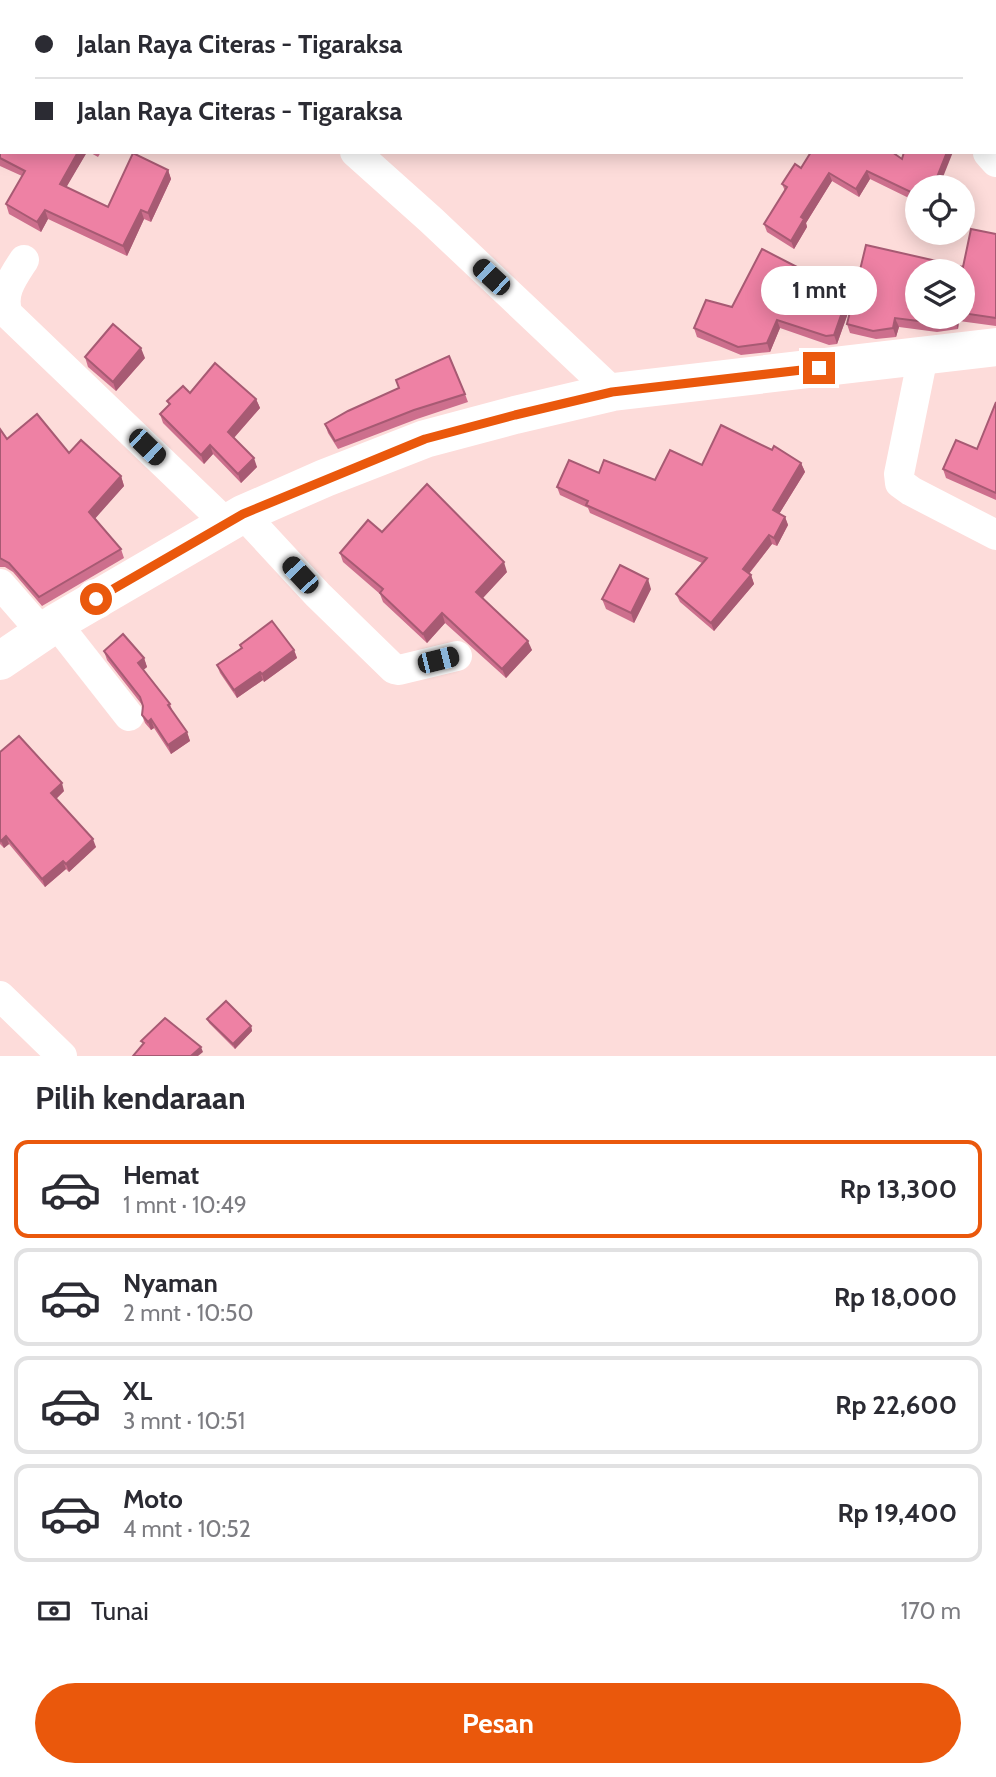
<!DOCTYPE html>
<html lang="id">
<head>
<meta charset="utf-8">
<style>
	body { margin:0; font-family:Cabin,sans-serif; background:#f7f7f7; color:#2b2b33; height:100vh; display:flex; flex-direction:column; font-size:26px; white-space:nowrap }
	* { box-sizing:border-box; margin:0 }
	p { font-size:23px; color:#7c7c81 }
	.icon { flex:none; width:38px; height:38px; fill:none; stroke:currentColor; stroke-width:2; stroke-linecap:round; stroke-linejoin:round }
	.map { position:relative; height:1056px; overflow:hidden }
	.sheet { display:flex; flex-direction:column; background:#fff; flex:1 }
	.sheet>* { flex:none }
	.banner { position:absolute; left:0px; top:0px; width:998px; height:154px; box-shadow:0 4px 18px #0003; display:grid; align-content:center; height:154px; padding:0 35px; background:#fff }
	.buttons { position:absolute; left:905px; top:175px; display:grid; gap:14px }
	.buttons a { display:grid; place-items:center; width:70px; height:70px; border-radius:50%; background:#fff; box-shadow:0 4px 18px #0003; font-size:35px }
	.end { position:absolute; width:32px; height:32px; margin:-16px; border:9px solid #ea580c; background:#fff; box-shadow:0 0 0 4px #fff }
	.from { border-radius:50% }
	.bubble { position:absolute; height:49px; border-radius:24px; background:#fff; box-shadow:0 4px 18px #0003; font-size:23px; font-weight:800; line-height:49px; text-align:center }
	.car { position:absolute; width:21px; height:42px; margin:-21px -10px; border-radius:9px; box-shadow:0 0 5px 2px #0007; background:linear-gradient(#222 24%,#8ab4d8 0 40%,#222 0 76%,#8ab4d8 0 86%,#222 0) }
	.banner b { display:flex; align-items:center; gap:24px; height:66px; font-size:26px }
	.banner b+b { border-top:2px solid #e1e1e2 }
	.banner i { width:18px; height:18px; background:#2b2b33 }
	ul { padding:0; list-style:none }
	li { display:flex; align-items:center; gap:21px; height:98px; margin:0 14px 10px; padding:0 21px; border:4px solid #e1e1e2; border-radius:14px }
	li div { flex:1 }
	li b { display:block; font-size:26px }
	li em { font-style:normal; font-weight:800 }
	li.on { border-color:#ea580c }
	li>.icon { width:63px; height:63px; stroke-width:1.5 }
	h2 { padding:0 35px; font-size:32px; line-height:84px }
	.pay { display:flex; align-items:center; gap:18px; height:77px; padding:0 35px; font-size:26px }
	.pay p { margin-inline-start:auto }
	.action { display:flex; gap:14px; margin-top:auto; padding:14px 35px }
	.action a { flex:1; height:80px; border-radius:42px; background:#ea580c; color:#fff; font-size:28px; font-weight:800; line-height:80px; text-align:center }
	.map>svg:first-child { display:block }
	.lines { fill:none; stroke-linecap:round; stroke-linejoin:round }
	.minor { stroke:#fff; stroke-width:30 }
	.major { stroke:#fff; stroke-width:38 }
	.wall { fill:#cd6f8d; fill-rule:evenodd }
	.shaded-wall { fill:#a75a73 }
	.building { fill:#ee81a4; stroke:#a75a73; stroke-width:2 }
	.route { stroke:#ea580c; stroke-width:9 }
</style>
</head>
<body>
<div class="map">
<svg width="996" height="1056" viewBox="0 0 996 1056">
	<rect width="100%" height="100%" fill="#fddcda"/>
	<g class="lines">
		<g class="minor">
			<path d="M246 0 248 2"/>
			<path d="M355 152 431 220 613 392"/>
			<path d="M988 153 996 162"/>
			<path d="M24 260C13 277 0 294 8 314L227 524"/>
			<path d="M923 356 899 474 900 483 911 491 996 535"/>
			<path d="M243 514 318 595 394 669 399 670 457 656"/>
			<path d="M0 584 42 632"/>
			<path d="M56 623 129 716"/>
			<path d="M0 996 62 1056"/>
		</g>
		<path class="major" d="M0 661 56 623 243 514 325 478 425 439 515 415 613 392 996 347"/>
	</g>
	<g class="wall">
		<path d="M0 132 2 152H87L66 187 108 207 168 170 171 179 151 222 144 219 127 256 48 219 41 232 9 214 6 204 22 176 0 166Z"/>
		<path d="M89 152H101L98 157Z"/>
		<path d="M902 159 917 187V202L870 179 859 197 832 181 806 223 807 227 794 249 767 232 764 224 785 191 782 184 801 168Z"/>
		<path d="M996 234V326L959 321 958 329 937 332 899 327 896 337 876 339 850 333 847 324 963 267ZM962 271V317H917Z"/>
		<path d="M802 277 796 288 845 304 848 313 837 344 829 345 780 328 770 352 741 355 697 337 694 328 732 307Z"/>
		<path d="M85 357 145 358 116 391 88 367Z"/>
		<path d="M190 393 256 399 260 408 234 438 257 467 241 483 213 454 204 464 163 423 160 414 169 405 167 401Z"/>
		<path d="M465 394 468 402 417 419 338 449 328 433 325 424Z"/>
		<path d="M996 402V500L946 478 943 469 977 449Z"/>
		<path d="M0 429 7 439 69 453 121 476 124 486 95 518 121 549 124 558 42 606 13 572 5 567H0Z"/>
		<path d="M801 463 805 472 779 514 785 517 788 525 777 546 772 544 749 574 751 575 754 584 714 631 680 602 676 594 702 563 590 513 588 508 560 495 557 487 599 473 655 480 702 465Z"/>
		<path d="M382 532 507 572 483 598 532 650 506 678 445 623 427 643 383 602 380 594 343 562 340 553Z"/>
		<path d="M651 589 634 623 606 609 602 599Z"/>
		<path d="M240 645 294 650 297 658 264 682 263 680 237 698 220 673 217 665 241 648Z"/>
		<path d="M104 651 144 658 147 667 143 670 170 704 173 713 187 732 190 741 171 754 154 728 151 730 145 723 142 715 143 706 107 660Z"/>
		<path d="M0 752 64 791 56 799 96 847 69 872 66 869 45 887 9 844 4 848 0 844Z"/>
		<path d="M207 1019 251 1026 252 1031 235 1049 209 1023Z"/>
	</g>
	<g class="shaded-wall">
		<path d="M78 152H87L63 193 60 184Z"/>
		<path d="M947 152H953L939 187H933Z"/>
		<path d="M168 170 171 179 151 222 148 213Z"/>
		<path d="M867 171 870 179 859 197 856 189Z"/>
		<path d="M829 173 832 181 806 223 807 227 794 249 791 241 801 217Z"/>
		<path d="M45 210 48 219 41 232 37 222Z"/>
		<path d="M141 210 144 219 127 256 123 246Z"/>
		<path d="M799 268 802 277 793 295 790 286Z"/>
		<path d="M845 304 848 313 837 344 834 335Z"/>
		<path d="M955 317H958L959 321 958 329 955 321Z"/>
		<path d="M895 318 899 327 896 337 893 328Z"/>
		<path d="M777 320 780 328 770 352 767 343Z"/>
		<path d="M141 348 145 358 116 391 113 382Z"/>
		<path d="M256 399 260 408 231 441 228 432Z"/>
		<path d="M210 445 213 454 204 464 201 455Z"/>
		<path d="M254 458 257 467 241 483 238 474Z"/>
		<path d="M801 463 805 472 776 519 773 510Z"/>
		<path d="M121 476 124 486 93 521 89 512Z"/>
		<path d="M785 517 788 525 777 546 774 538Z"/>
		<path d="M769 535 772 544 746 577 743 569Z"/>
		<path d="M504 562 507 572 480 601 476 592Z"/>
		<path d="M751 575 754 584 714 631 711 623Z"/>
		<path d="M648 579 651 589 634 623 631 613Z"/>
		<path d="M442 613 445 623 427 643 423 634Z"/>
		<path d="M528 641 532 650 506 678 502 669Z"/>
		<path d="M294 650 297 658 264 682 262 674Z"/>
		<path d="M144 658 147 667 141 672 138 663Z"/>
		<path d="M260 672 263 680 237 698 234 690Z"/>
		<path d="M151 719 154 728 151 730 148 722Z"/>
		<path d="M187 732 190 741 171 754 168 745Z"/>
		<path d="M62 783 64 791 54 801 51 793Z"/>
		<path d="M6 836 9 844 4 848 1 841Z"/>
		<path d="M93 839 96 847 69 872 66 864Z"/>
		<path d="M63 861 66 869 45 887 42 879Z"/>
		<path d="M251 1026 252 1031 235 1049 233 1044Z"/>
		<path d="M201 1047 203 1052 198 1056H191Z"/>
	</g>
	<g class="building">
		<path d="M0 0H20L19 2H2V17L0 16Z"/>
		<path d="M78 0H125L124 2H77Z"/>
		<path d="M2 129V152H78L60 184 108 207 133 153 168 170 148 213 141 210 123 246 45 210 37 222 6 204 25 171 0 158V132Z"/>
		<path d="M811 152H892L902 159 904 152H947L933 187H917V195L867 171 856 189 829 173 801 217 804 219 791 241 764 224 787 187 782 184 795 164 801 168Z"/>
		<path d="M971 229 996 234V318L962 313V271H917V317H955V321L934 323 895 318 893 328 873 331 847 324 866 245 963 267Z"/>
		<path d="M762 249 799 268 790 286 845 304 834 335 826 336 777 320 767 343 738 347 694 328 706 300 732 307Z"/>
		<path d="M113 324 141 348 113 382 85 357Z"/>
		<path d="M449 356 465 394 414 410 335 441 325 424 348 411 399 388 396 380Z"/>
		<path d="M215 363 256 399 228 432 254 458 238 474 210 445 201 455 160 414 170 404 167 401 183 386 190 393Z"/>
		<path d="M996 402V493L943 469 956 440 977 449Z"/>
		<path d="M37 414 69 453 81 440 121 476 89 512 121 549 39 597 9 563 0 558V429L7 439Z"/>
		<path d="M721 425 772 450 774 446 801 463 773 510 785 517 774 538 769 535 743 569 751 575 711 623 676 594 707 558 586 505 588 501 557 487 569 460 599 473 604 460 655 480 670 450 702 465Z"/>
		<path d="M427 484 504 562 476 592 528 641 502 669 442 613 423 634 380 593 383 589 340 553 368 520 382 532Z"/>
		<path d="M620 565 648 579 631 613 602 599Z"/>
		<path d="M272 621 294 650 262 674 260 672 234 690 217 665 242 648 240 645Z"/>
		<path d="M123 634 144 658 138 663 170 704 168 705 187 732 168 745 151 719 148 722 142 715 143 706 140 697 104 651Z"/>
		<path d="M19 736 62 783 51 793 93 839 66 864 63 861 42 879 6 836 1 841 0 839V752Z"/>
		<path d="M226 1001 251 1026 233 1044 207 1019Z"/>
		<path d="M165 1018 201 1047 191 1056H133L144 1043 141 1041Z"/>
	</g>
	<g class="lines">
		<path class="route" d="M96 599 243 514 425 439 515 415 612 392 819 368"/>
	</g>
</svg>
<div class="buttons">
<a><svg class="icon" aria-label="locate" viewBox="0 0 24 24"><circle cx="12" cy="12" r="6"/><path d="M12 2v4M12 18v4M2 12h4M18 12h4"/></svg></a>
<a><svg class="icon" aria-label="layers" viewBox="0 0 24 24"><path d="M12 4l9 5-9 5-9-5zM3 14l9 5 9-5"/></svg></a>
</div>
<i class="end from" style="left:96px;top:599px"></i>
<i class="end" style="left:819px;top:368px"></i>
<div class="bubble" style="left:761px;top:266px;width:116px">1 mnt</div>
<i class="car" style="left:491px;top:277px;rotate:313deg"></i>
<i class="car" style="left:147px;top:447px;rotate:134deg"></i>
<i class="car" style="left:300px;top:575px;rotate:317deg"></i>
<i class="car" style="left:438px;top:660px;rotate:76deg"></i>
<div class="banner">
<b><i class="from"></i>Jalan Raya Citeras - Tigaraksa</b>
<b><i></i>Jalan Raya Citeras - Tigaraksa</b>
</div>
</div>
<section class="sheet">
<h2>Pilih kendaraan</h2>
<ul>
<li class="on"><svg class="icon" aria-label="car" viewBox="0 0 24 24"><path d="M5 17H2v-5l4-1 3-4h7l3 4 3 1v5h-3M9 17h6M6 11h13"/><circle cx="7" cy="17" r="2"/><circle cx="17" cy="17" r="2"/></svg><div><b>Hemat</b><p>1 mnt · 10:49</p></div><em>Rp 13,300</em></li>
<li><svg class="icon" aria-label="car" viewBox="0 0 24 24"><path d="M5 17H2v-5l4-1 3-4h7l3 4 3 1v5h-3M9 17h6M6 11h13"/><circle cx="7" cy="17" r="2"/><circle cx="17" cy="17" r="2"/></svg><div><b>Nyaman</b><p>2 mnt · 10:50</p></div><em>Rp 18,000</em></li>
<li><svg class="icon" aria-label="car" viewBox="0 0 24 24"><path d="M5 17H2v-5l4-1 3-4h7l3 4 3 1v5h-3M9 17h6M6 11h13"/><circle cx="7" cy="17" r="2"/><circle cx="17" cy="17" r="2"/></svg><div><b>XL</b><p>3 mnt · 10:51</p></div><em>Rp 22,600</em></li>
<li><svg class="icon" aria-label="car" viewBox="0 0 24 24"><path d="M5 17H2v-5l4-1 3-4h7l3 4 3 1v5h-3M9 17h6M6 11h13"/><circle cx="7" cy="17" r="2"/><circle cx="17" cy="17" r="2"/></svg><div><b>Moto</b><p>4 mnt · 10:52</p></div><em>Rp 19,400</em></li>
</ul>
<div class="pay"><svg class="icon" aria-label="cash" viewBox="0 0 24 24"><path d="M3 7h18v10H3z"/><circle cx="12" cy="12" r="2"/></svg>Tunai<p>170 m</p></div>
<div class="action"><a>Pesan</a></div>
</section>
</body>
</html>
